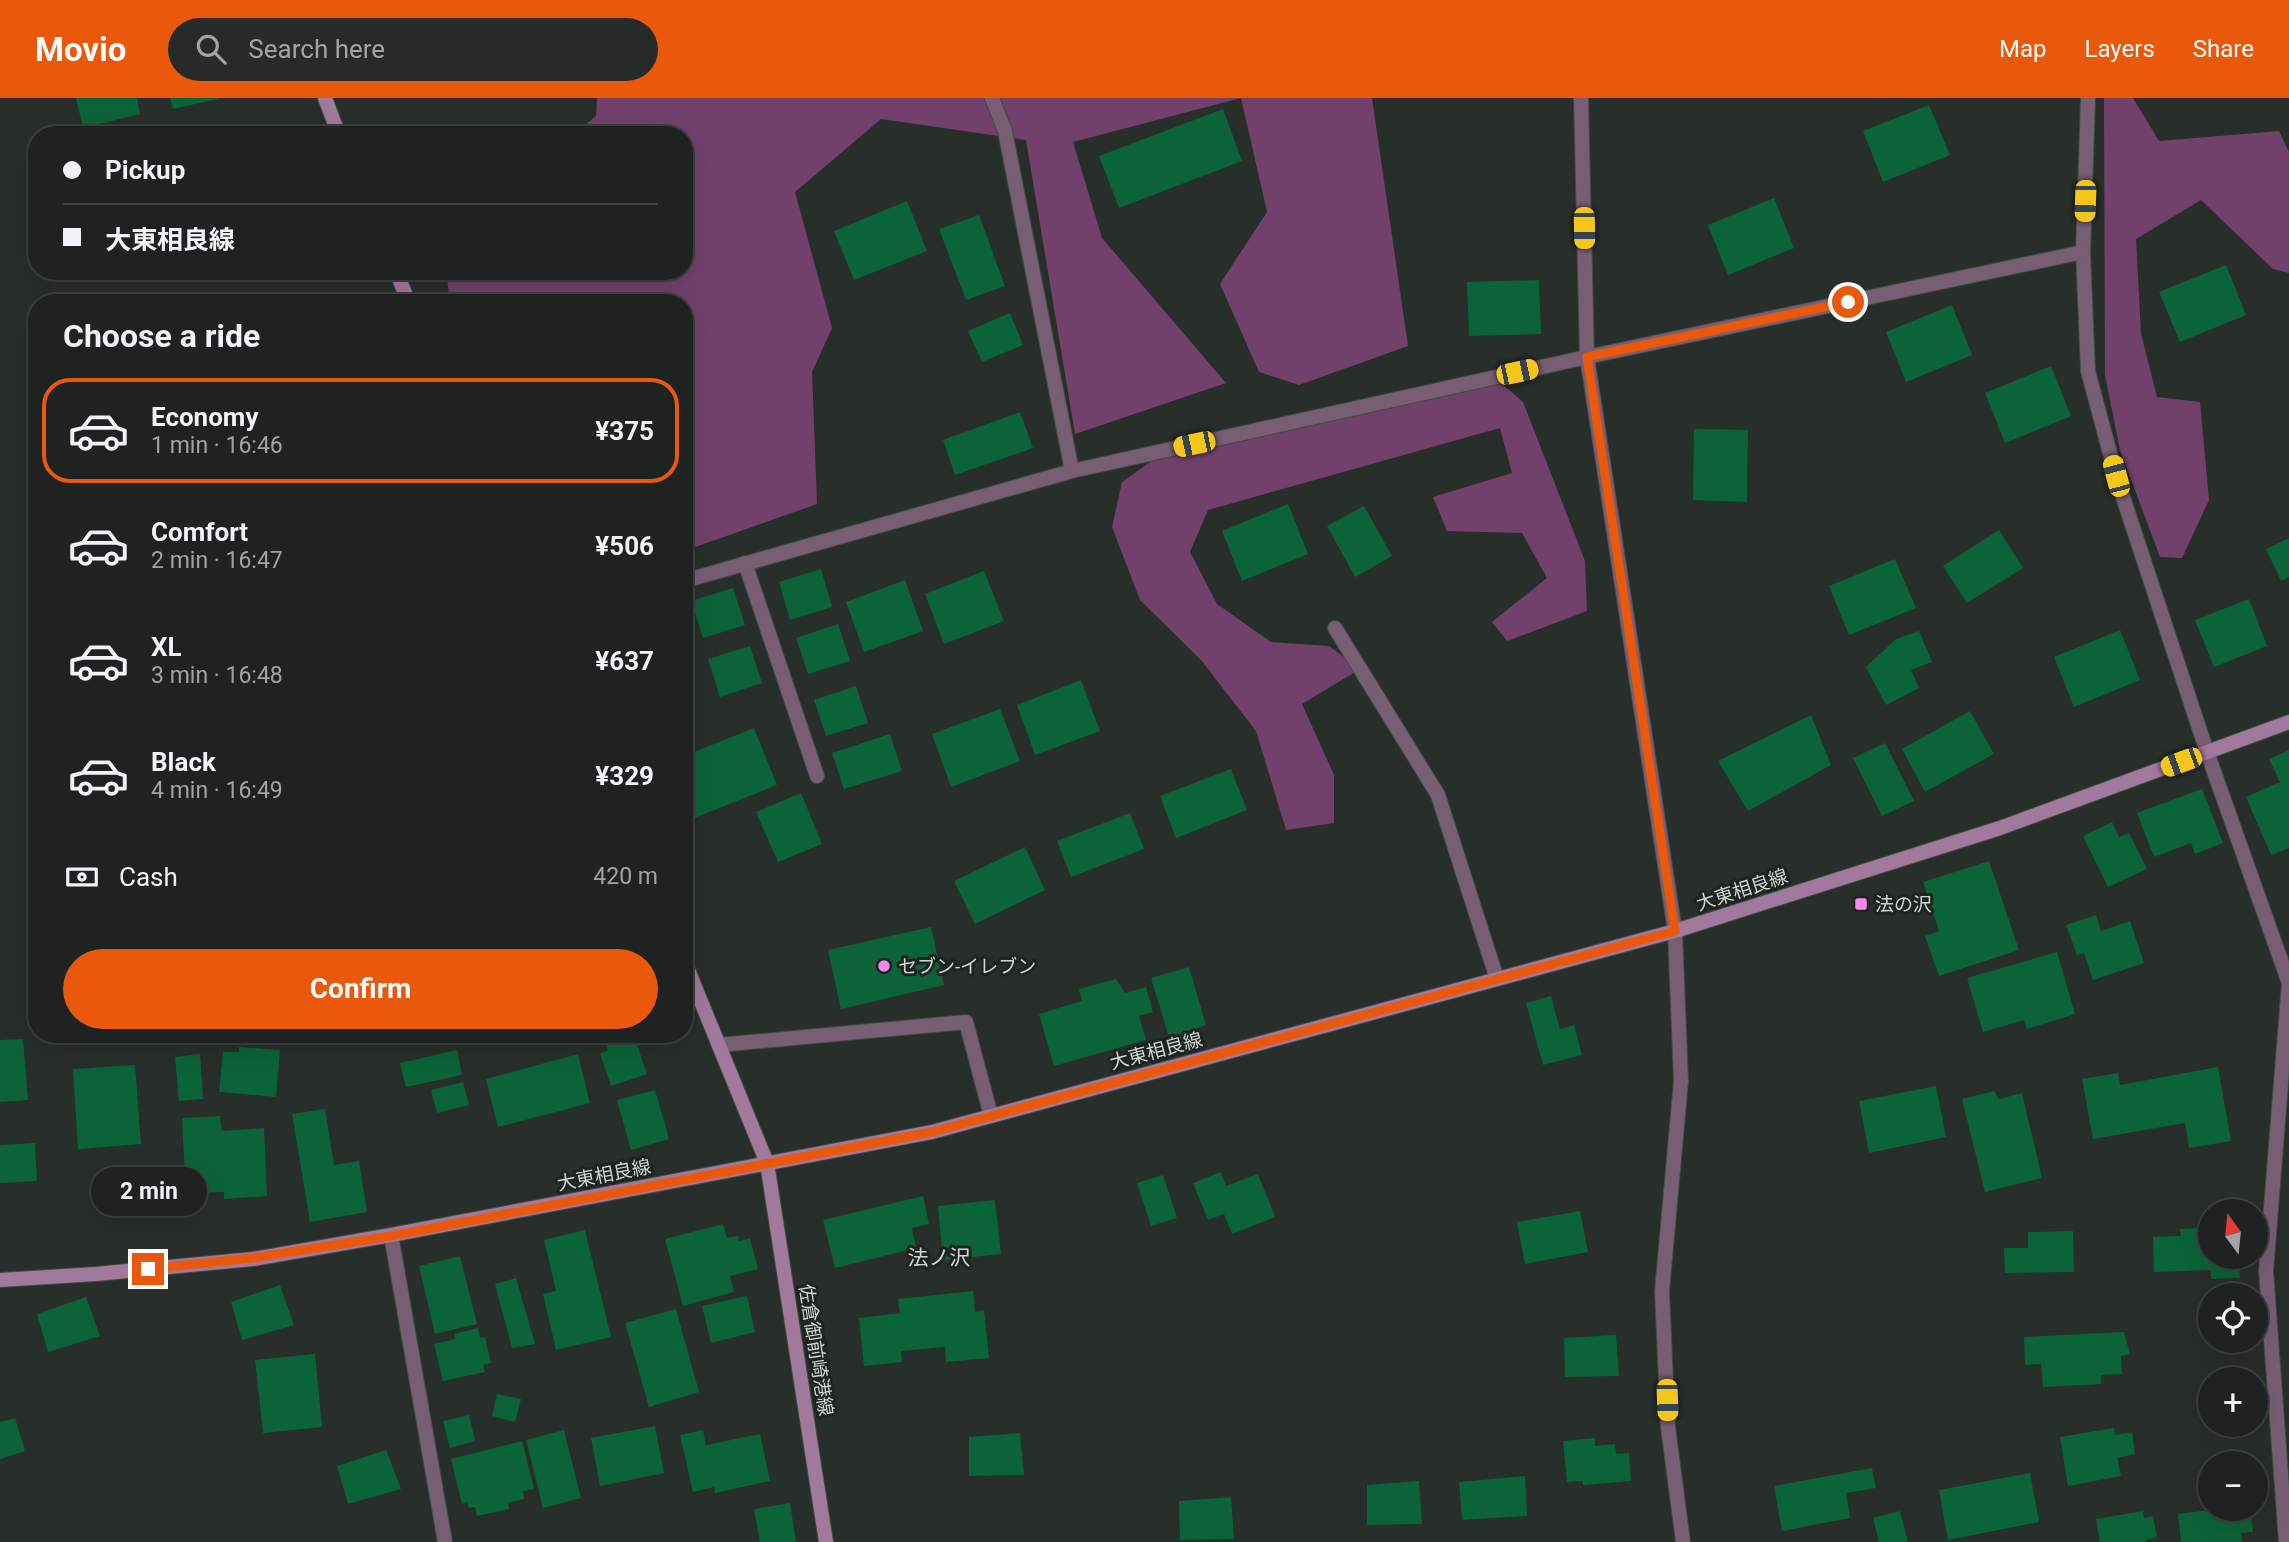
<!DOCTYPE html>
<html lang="en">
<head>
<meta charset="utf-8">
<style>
	body { margin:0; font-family:Roboto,"Noto Sans JP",sans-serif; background:#262a29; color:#f1f3f6; height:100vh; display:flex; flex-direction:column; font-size:26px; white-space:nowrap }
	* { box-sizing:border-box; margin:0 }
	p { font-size:23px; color:#a1a4a5 }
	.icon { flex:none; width:38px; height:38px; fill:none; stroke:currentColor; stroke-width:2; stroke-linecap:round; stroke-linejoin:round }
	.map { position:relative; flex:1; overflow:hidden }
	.details { position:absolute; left:28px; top:196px; width:665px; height:749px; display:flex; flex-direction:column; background:#1e2220; border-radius:28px; box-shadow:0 7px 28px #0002,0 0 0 2px #3c3f3e }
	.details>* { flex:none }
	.top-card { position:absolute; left:28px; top:28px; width:665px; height:154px; border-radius:28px; box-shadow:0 7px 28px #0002,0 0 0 2px #3c3f3e; display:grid; align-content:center; height:154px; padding:0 35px; background:#1e2220 }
	.needle { width:46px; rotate:345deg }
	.tools { position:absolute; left:2198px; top:1101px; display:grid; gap:14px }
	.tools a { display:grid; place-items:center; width:70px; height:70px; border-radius:50%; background:#1e2220; box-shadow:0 7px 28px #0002,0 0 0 2px #3c3f3e; font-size:35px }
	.end { position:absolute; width:32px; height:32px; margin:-16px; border:9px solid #ea580c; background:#fff; box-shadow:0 0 0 4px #fff }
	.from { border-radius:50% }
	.bubble { position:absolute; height:49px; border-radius:24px; background:#1e2220; box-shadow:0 7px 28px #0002,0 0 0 2px #3c3f3e; font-size:23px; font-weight:700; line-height:49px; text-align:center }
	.car { position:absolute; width:21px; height:42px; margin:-21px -10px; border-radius:9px; box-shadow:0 0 5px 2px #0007; background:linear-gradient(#f5c518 24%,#345 0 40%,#f5c518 0 76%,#345 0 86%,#f5c518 0) }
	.top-card b { display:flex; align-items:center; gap:24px; height:66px; font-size:26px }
	.top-card b+b { border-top:2px solid #3c3f3e }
	.top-card i { width:18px; height:18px; background:#f1f3f6 }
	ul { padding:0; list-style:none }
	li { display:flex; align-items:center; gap:21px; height:105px; margin:0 14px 10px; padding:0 21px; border:4px solid transparent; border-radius:28px }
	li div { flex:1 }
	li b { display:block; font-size:26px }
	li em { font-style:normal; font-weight:700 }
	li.current { border-color:#ea580c }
	li>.icon { width:63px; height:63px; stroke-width:1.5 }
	h2 { padding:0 35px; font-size:32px; line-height:84px }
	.pay { display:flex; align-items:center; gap:18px; height:77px; padding:0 35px; font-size:26px }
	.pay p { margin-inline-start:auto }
	.cta { display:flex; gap:14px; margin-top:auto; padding:14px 35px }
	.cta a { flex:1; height:80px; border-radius:42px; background:#ea580c; color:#fff; font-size:28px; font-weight:700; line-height:80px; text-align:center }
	header { display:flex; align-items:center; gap:42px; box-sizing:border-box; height:98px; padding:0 35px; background:#ea580c; color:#fff }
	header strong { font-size:33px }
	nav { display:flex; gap:38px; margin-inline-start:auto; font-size:24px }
	.search { width:490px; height:63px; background:#262a29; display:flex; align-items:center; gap:18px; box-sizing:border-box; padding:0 24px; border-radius:38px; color:#a1a4a5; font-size:26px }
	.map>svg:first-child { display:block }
	.green { fill:#71416c }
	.building { fill:#0b6339 }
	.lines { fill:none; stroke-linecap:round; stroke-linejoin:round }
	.lane-casing { stroke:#434945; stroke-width:16 }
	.street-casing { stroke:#434945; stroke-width:16 }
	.secondary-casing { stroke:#434945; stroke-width:16 }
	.lane { stroke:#775e73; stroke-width:14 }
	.street { stroke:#775e73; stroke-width:14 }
	.secondary { stroke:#a1799c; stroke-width:14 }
	.route { stroke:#ea580c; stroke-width:9 }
	.poi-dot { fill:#f788ec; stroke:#1e2420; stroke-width:2.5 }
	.labels { text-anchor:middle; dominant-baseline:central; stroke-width:6; stroke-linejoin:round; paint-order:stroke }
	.street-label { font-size:19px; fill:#d0d5d2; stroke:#1e2420 }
	.poi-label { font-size:19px; fill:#d0d5d2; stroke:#1e2420; text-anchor:start }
	.neighbourhood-label { font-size:21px; fill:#d0d5d2; stroke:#1e2420 }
</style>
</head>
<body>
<header>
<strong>Movio</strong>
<div class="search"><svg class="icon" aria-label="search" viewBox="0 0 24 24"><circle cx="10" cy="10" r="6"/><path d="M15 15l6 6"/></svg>Search here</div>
<nav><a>Map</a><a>Layers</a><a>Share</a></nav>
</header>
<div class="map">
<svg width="2289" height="1444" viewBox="0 0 2289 1444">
	<rect width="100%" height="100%" fill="#282e2a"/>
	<g class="green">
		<path d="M597 0H1372L1408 248 1299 287 1259 274 1220 186 1267 114 1241 0 1073 44 1102 140 1226 285 1075 336 1026 42 881 21 795 94 832 230 812 274 817 406 684 453V205H450L446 173H684V37H573L596 18Z"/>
		<path d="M2104 0H2133L2159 43 2279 33 2289 54V175L2273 171 2201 102 2136 141 2141 236 2157 299 2200 304 2209 402 2182 460 2160 459 2120 352 2105 277Z"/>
		<path d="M1494 279 1523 304 1585 463 1587 513 1507 543 1492 524 1547 480 1522 435 1447 433 1433 399 1512 375 1500 330 1208 412 1190 454 1217 506 1271 544 1329 548 1360 571 1302 606 1334 677V725L1286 732 1256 633 1201 562 1140 502 1112 429 1122 384 1167 352Z"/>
	</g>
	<g class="building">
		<path d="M76 0H137L140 16 83 30Z"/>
		<path d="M170 0H217L218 1 173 11Z"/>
		<path d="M1929 7 1950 57 1883 84 1863 33Z"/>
		<path d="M1223 11 1242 63 1119 110 1099 58Z"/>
		<path d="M1774 100 1794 150 1728 177 1708 127Z"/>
		<path d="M907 103 927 153 854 182 834 133Z"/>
		<path d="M979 117 1005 188 966 202 939 131Z"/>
		<path d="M2226 167 2246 217 2180 244 2159 194Z"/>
		<path d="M1539 182 1541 236 1469 238 1467 184Z"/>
		<path d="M1952 207 1972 257 1906 284 1886 234Z"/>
		<path d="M1010 215 1023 247 982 264 968 233Z"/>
		<path d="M2051 268 2071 318 2005 345 1985 295Z"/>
		<path d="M1020 314 1033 350 955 377 943 342Z"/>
		<path d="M1694 331 1748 332 1747 404 1693 402Z"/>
		<path d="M1288 406 1308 456 1242 483 1222 433Z"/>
		<path d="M1364 408 1392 458 1355 479 1327 428Z"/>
		<path d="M1999 432 2023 470 1967 505 1943 468Z"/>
		<path d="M2289 440V479L2281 483 2266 451Z"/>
		<path d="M1895 461 1916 510 1849 537 1829 488Z"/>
		<path d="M821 471 832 509 790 522 779 484Z"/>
		<path d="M984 473 1004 523 944 546 925 496Z"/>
		<path d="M905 482 923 533 864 554 846 504Z"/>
		<path d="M733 490 745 527 703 540 691 503Z"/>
		<path d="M2249 501 2267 548 2214 569 2195 522Z"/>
		<path d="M838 526 850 563 808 576 796 540Z"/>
		<path d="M2120 532 2140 582 2074 609 2054 559Z"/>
		<path d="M1919 533 1932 564 1911 572 1919 590 1886 607 1866 569 1896 541Z"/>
		<path d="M750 548 762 585 720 599 708 561Z"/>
		<path d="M1081 582 1100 633 1035 657 1017 607Z"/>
		<path d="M856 588 868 625 826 638 814 602Z"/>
		<path d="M1000 611 1020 663 951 689 932 636Z"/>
		<path d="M1970 613 1994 656 1925 694 1902 651Z"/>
		<path d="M1811 617 1831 667 1748 713 1718 663Z"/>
		<path d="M754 630 777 687 684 724V658Z"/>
		<path d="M890 636 902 673 844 691 832 655Z"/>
		<path d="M1885 645 1914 703 1882 718 1853 660Z"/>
		<path d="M2289 652V750L2271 757 2246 699 2280 684 2269 661Z"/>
		<path d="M1231 671 1247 712 1176 740 1160 698Z"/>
		<path d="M2202 691 2223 745 2195 756 2191 745 2154 759 2137 715Z"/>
		<path d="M801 695 822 746 778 764 756 714Z"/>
		<path d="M1130 715 1144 751 1071 779 1057 743Z"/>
		<path d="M2112 724 2119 739 2129 735 2147 771 2108 789 2083 738Z"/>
		<path d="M1025 749 1045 792 975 826 954 783Z"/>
		<path d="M1989 763 2019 852 1939 878 1925 838 1939 833 1923 784Z"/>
		<path d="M2096 817 2101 833 2130 823 2144 865 2093 882 2084 855 2077 857 2066 827Z"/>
		<path d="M931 829 944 887 841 911 828 852Z"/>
		<path d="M2057 854 2075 916 2027 931 2024 922 1983 934 1967 880Z"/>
		<path d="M1189 869 1206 927 1169 939 1151 880Z"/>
		<path d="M1116 881 1125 895 1146 889 1153 914 1139 918 1146 942 1054 968 1039 916 1082 903 1079 891Z"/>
		<path d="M1551 898 1560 931 1574 927 1582 957 1543 967 1526 905Z"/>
		<path d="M634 937 647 976 611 988 600 955 608 953 606 946Z"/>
		<path d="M23 941 28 1002 0 1004V942Z"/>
		<path d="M239 949 280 952 276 999 219 994 223 954H239Z"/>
		<path d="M457 952 462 977 406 989 400 965Z"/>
		<path d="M200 956 203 1001 179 1003 175 959Z"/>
		<path d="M578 956 590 1005 498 1029 486 981Z"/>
		<path d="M135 967 141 1046 78 1051 73 971Z"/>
		<path d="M2218 969 2231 1043 2189 1050 2185 1025 2093 1041 2082 981 2118 975 2120 987Z"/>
		<path d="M463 984 469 1007 437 1015 431 992Z"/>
		<path d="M1936 988 1946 1039 1869 1055 1859 1003Z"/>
		<path d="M655 992 669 1041 631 1052 617 1002Z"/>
		<path d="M1994 993 1999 1001 2022 995 2042 1080 1985 1094 1962 1001Z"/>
		<path d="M325 1011 334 1067 359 1063 367 1114 310 1124 292 1016Z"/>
		<path d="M220 1018 222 1033 264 1030 267 1098 224 1101V1094L186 1095 182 1020Z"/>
		<path d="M35 1045 37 1083 0 1085V1047Z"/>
		<path d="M1221 1074 1226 1088 1258 1076 1275 1119 1232 1136 1224 1116 1208 1122 1193 1085Z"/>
		<path d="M1163 1077 1177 1120 1151 1128 1137 1085Z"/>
		<path d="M923 1098 929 1126 912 1130 916 1150 835 1170 823 1122Z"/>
		<path d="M995 1102 1001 1156 943 1162 938 1108Z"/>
		<path d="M1580 1113 1588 1154 1525 1166 1517 1124Z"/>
		<path d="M723 1126 727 1140 738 1138 739 1143 750 1140 758 1171 730 1178 734 1194 683 1208 665 1141Z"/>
		<path d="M2205 1130 2206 1137H2210V1158H2238L2240 1180 2211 1181V1172L2154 1174 2153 1139 2181 1138 2180 1131Z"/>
		<path d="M585 1132 611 1239 556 1252 543 1196 556 1193 544 1142Z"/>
		<path d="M2073 1133 2074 1174 2005 1175 2004 1150H2028V1134Z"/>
		<path d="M460 1158 477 1226 435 1236 419 1168Z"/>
		<path d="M516 1180 535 1246 512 1250 495 1186Z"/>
		<path d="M280 1187 294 1227 242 1242 231 1204Z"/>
		<path d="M973 1193 975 1214 984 1212 989 1260 946 1264 945 1249 901 1253 902 1264 864 1268 859 1220 900 1215 898 1201Z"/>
		<path d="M747 1198 755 1234 711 1245 702 1208Z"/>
		<path d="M86 1199 100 1238 48 1254 37 1216Z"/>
		<path d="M676 1211 699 1294 649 1309 625 1225Z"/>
		<path d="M478 1230 480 1240 485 1239 491 1265 483 1267 485 1274 443 1283 434 1246 455 1241 454 1236Z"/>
		<path d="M2124 1234 2130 1256 2121 1258 2122 1276 2101 1277V1286L2043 1289 2041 1266 2025 1267 2024 1239Z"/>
		<path d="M1616 1237 1619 1278 1565 1279 1564 1240Z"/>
		<path d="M315 1256 322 1329 263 1335 255 1262Z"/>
		<path d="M497 1296 521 1301 515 1324 492 1318Z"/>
		<path d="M469 1317 475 1343 450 1350 443 1323Z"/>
		<path d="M15 1320 25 1353 0 1361V1324Z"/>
		<path d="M655 1328 664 1375 600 1388 591 1340Z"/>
		<path d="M2114 1330 2115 1337 2132 1334 2135 1356 2117 1360 2121 1378 2068 1388 2060 1339Z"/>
		<path d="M564 1332 581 1400 543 1410 526 1342Z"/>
		<path d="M703 1332 706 1347 760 1336 770 1383 715 1395 714 1389 693 1394 680 1337Z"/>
		<path d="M1020 1335 1024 1377 969 1378V1339Z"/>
		<path d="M1595 1340V1348L1615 1346 1616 1356 1629 1355 1631 1383 1583 1387V1383L1567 1384 1563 1343Z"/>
		<path d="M522 1343 534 1391 523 1393 524 1401 508 1405 509 1411 477 1418 475 1409 469 1410 467 1404 462 1406 451 1361Z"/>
		<path d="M386 1352 401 1391 348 1406 337 1368Z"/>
		<path d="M1872 1370 1876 1390 1846 1395 1850 1420 1782 1433 1774 1388Z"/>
		<path d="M2030 1375 2039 1424 1948 1442 1939 1392Z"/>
		<path d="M1525 1378 1527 1418 1462 1422 1459 1384Z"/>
		<path d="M1419 1383 1422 1426 1367 1427V1387Z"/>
		<path d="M1231 1399 1234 1441 1180 1442 1179 1403Z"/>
		<path d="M790 1405 796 1444H760L754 1411Z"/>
		<path d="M2226 1410H2250L2253 1434 2241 1435 2242 1444H2181L2178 1416Z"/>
		<path d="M1900 1413 1908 1444H1879L1873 1420Z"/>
		<path d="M2143 1413 2144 1420 2153 1418 2157 1439 2146 1442V1444H2100L2096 1421Z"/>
	</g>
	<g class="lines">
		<g class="lane-casing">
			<path id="lane" d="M719 947 966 924 991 1018"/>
		</g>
		<g class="street-casing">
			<g id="street">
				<path d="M992 0 1005 33 1072 373"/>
				<path d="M1581 0 1587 259 1675 833 1681 983 1662 1193 1668 1329 1683 1444"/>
				<path d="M2088 0 2083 154 2088 273 2116 378 2207 654 2289 885 2266 1173 2286 1444"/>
				<path d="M745 465 817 678"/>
				<path d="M684 483 1072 373 1587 259 2083 154"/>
				<path d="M1335 530 1438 697 1497 881"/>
				<path d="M391 1137 445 1444"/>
			</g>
		</g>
		<g class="secondary-casing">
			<g id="secondary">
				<path d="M325 0 339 37"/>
				<path d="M396 173 409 205"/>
				<path d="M684 862 767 1065 826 1444"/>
				<path d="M0 1182 96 1176 253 1161 391 1137 932 1034 1675 833 2000 730 2289 624"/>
			</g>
		</g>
		<use href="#lane" class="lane"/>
		<use href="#street" class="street"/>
		<use href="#secondary" class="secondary"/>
	</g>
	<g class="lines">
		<path class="route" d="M148 1171 253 1160 391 1138 932 1034 1675 833 1587 259 1848 204"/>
	</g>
	<g class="poi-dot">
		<rect x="1854" y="799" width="14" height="14" rx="3.5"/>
		<circle cx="884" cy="868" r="7"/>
	</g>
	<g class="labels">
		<g class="street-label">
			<text transform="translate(1742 792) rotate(-18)">大東相良線</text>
			<text transform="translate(1156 953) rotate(-15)">大東相良線</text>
			<text transform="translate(604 1077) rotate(-11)">大東相良線</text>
			<text transform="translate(816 1252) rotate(81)">佐倉御前崎港線</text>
		</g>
		<g class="poi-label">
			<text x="1875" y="806">法の沢</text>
			<text x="898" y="868">セブン-イレブン</text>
		</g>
		<g class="neighbourhood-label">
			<text x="939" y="1160">法ノ沢</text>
		</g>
	</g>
</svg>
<div class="tools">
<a><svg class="needle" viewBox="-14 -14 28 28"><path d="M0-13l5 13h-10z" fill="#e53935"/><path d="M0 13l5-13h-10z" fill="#a1a4a5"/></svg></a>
<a><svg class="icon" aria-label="locate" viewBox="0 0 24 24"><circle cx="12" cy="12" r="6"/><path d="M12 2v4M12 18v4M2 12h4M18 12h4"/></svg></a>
<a>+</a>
<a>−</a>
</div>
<i class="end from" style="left:1848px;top:204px"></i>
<i class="end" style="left:148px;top:1171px"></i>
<div class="bubble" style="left:91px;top:1069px;width:116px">2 min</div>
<i class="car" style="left:2085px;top:103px;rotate:182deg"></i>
<i class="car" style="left:1584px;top:130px;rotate:179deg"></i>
<i class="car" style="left:1517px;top:274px;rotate:78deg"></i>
<i class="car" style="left:1194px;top:346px;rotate:258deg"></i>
<i class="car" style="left:2116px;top:378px;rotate:345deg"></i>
<i class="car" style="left:2181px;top:664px;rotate:250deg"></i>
<i class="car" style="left:1667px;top:1302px;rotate:178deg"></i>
<div class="top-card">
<b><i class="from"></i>Pickup</b>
<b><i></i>大東相良線</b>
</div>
<section class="details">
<h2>Choose a ride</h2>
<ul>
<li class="current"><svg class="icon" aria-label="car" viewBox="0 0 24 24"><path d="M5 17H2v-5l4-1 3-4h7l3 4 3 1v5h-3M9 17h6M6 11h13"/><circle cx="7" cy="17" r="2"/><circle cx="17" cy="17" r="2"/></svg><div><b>Economy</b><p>1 min · 16:46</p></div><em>¥375</em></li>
<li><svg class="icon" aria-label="car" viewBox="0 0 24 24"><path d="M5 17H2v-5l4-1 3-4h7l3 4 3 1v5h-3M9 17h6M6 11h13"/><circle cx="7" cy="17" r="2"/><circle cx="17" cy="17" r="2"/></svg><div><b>Comfort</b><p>2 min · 16:47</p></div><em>¥506</em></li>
<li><svg class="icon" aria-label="car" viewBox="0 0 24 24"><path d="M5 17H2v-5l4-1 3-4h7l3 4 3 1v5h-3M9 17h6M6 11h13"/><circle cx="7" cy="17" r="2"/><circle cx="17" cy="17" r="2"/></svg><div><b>XL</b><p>3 min · 16:48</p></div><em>¥637</em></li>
<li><svg class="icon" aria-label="car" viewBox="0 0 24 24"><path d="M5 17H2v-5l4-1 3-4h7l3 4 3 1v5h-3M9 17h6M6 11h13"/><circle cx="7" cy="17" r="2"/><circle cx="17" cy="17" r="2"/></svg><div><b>Black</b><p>4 min · 16:49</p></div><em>¥329</em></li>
</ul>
<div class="pay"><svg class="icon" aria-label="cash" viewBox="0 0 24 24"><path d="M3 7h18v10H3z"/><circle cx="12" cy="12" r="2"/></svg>Cash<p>420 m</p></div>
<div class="cta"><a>Confirm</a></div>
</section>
</div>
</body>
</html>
